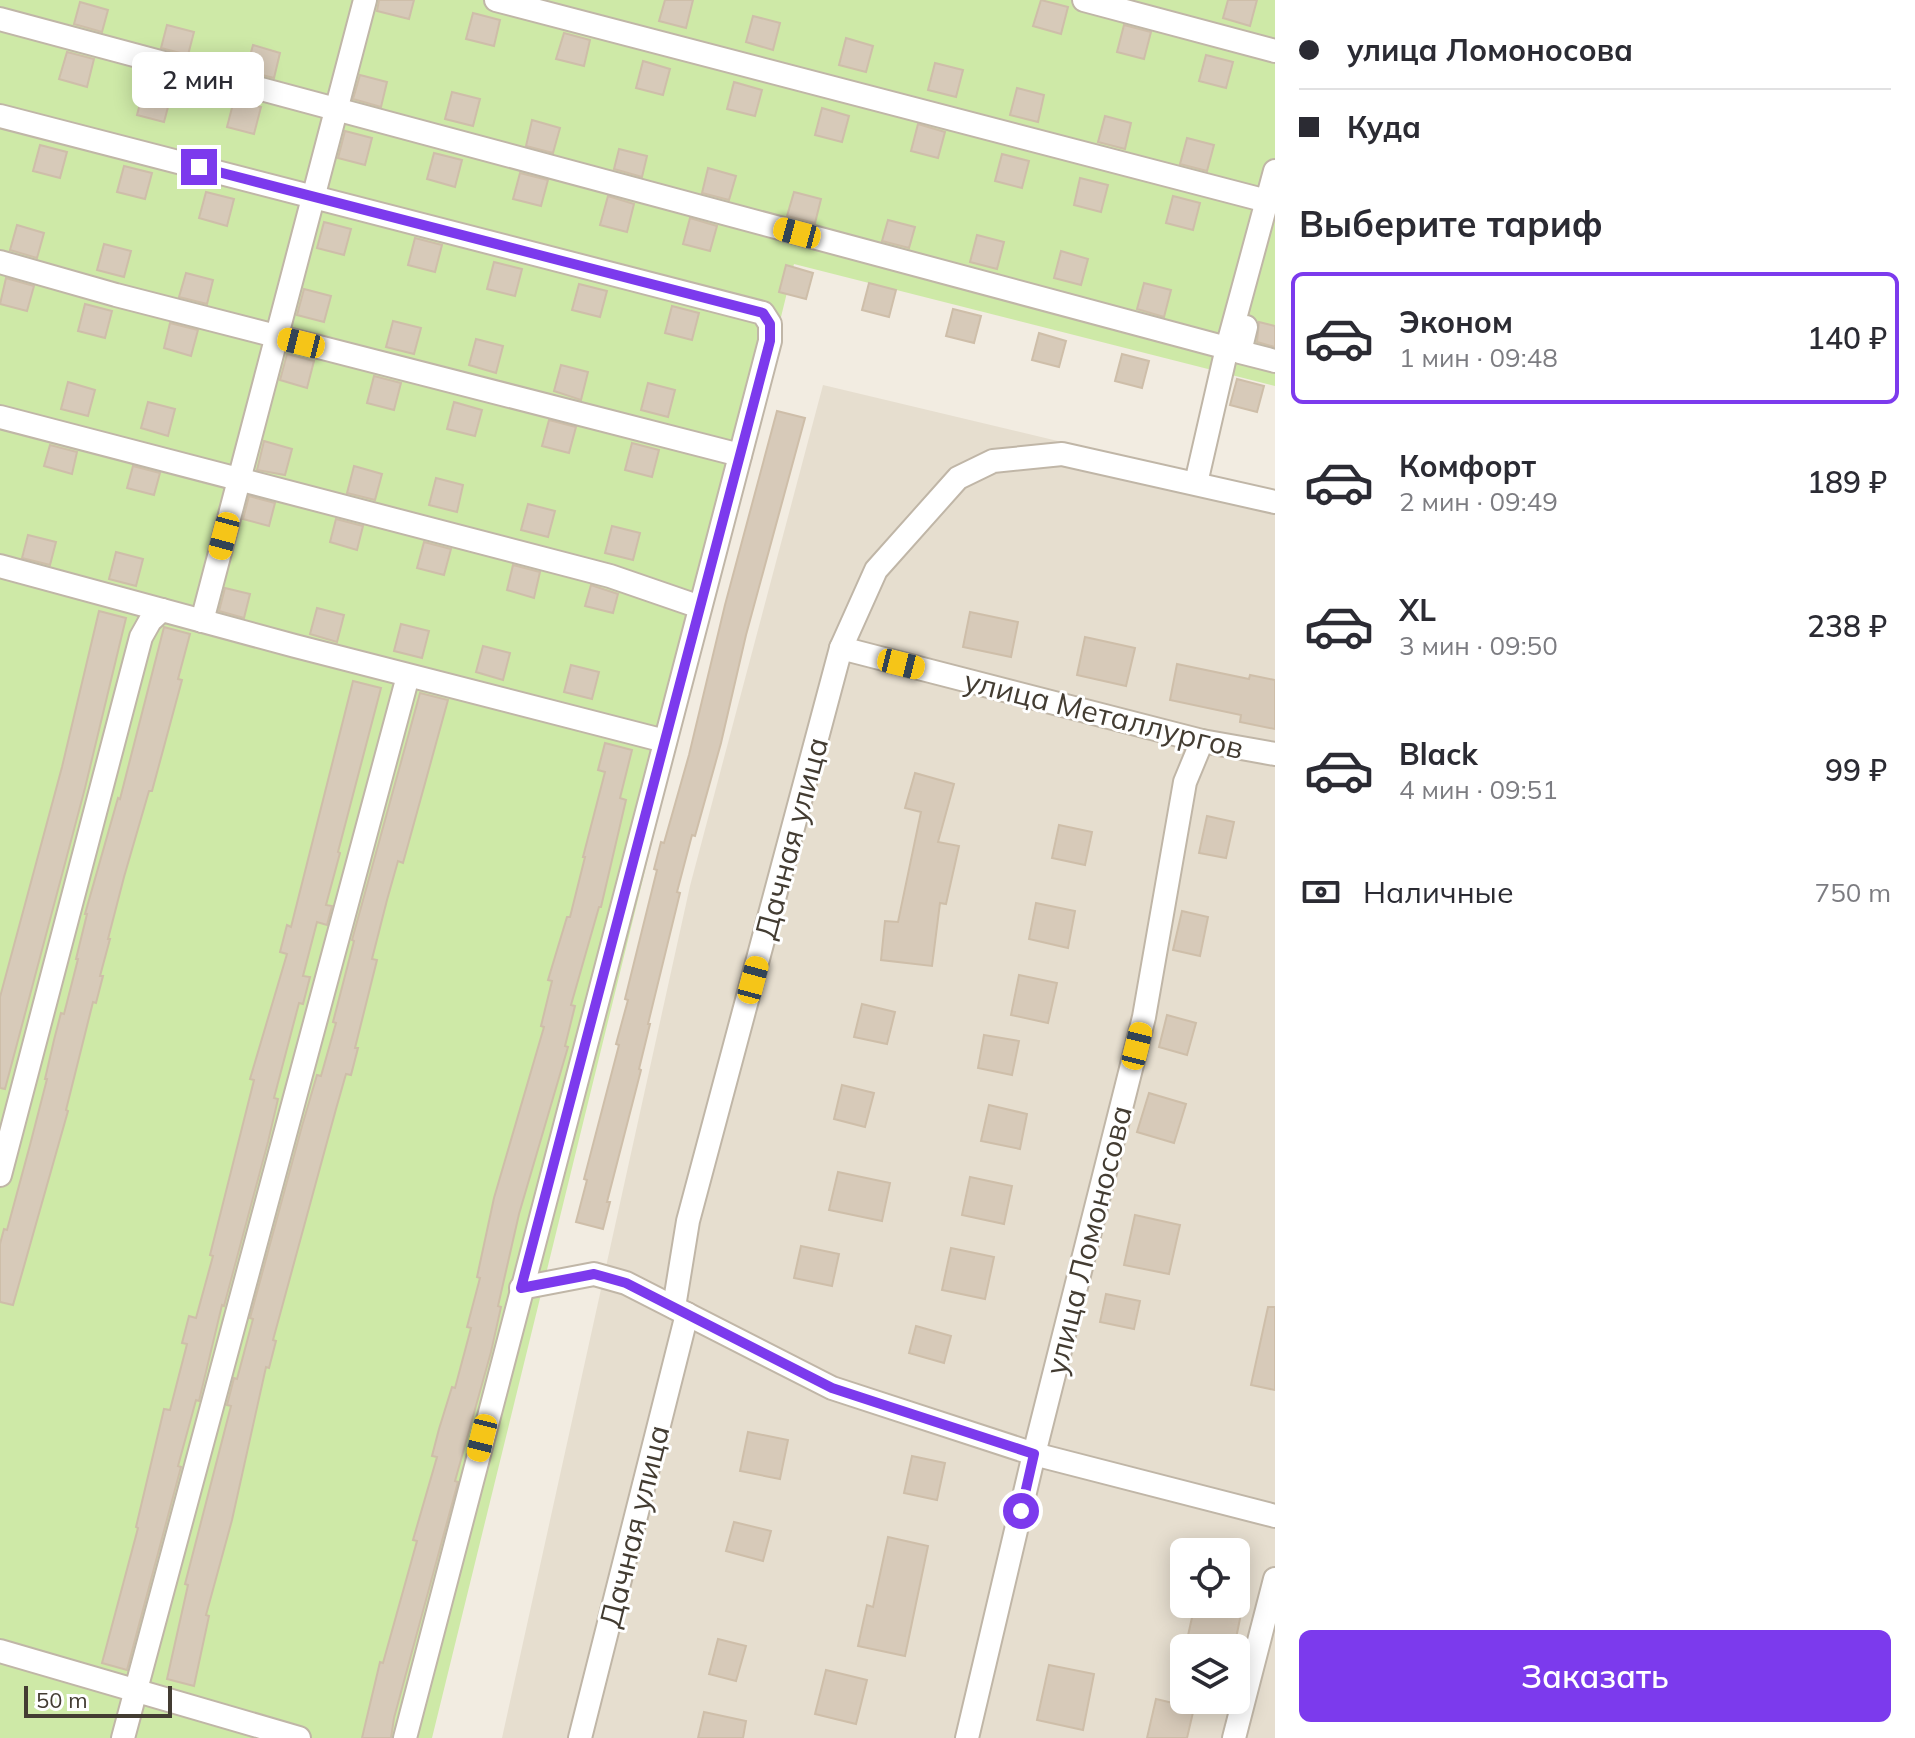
<!DOCTYPE html>
<html lang="ru">
<head>
<meta charset="utf-8">
<style>
	body { margin:0; font-family:Mulish,sans-serif; background:#f2f2f3; color:#2b2b33; height:100vh; display:flex; flex-direction:column; font-size:30px; white-space:nowrap }
	* { box-sizing:border-box; margin:0 }
	p { font-size:26px; color:#7c7c81 }
	.icon { flex:none; width:44px; height:44px; fill:none; stroke:currentColor; stroke-width:2; stroke-linecap:round; stroke-linejoin:round }
	.map { position:relative; flex:1; overflow:hidden }
	.panel { display:flex; flex-direction:column; background:#fff; width:640px }
	.panel>* { flex:none }
	.top-card { display:grid; align-content:center; height:176px; padding:0 24px; background:#fff }
	.buttons { position:absolute; left:1170px; top:1538px; display:grid; gap:16px }
	.buttons a { display:grid; place-items:center; width:80px; height:80px; border-radius:12px; background:#fff; box-shadow:0 4px 20px #0003; font-size:40px }
	.scale { position:absolute; left:24px; bottom:20px; width:148px; box-sizing:border-box; padding-left:8px; border:4px solid #433c32; border-top:0; font-size:22px; line-height:28px; white-space:nowrap; color:#433c32; -webkit-text-stroke:6px #fff; paint-order:stroke }
	.end { position:absolute; width:36px; height:36px; margin:-18px; border:10px solid #7c3aed; background:#fff; box-shadow:0 0 0 4px #fff }
	.from { border-radius:50% }
	.bubble { position:absolute; height:56px; border-radius:12px; background:#fff; box-shadow:0 4px 20px #0003; font-size:26px; font-weight:600; line-height:56px; text-align:center }
	.car { position:absolute; width:24px; height:48px; margin:-24px -12px; border-radius:10px; box-shadow:0 0 6px 2px #0007; background:linear-gradient(#f5c518 24%,#345 0 40%,#f5c518 0 76%,#345 0 86%,#f5c518 0) }
	.top-card b { display:flex; align-items:center; gap:28px; height:76px; font-size:30px }
	.top-card b+b { border-top:2px solid #e1e1e2 }
	.top-card i { width:20px; height:20px; background:#2b2b33 }
	ul { padding:0; list-style:none }
	li { display:flex; align-items:center; gap:24px; height:132px; margin:0 16px 12px; padding:0 8px; border:4px solid transparent; border-radius:12px }
	li div { flex:1 }
	li b { display:block; font-size:30px }
	li em { font-style:normal; font-weight:600 }
	li.current { border-color:#7c3aed }
	li>.icon { width:72px; height:72px; stroke-width:1.5 }
	h2 { padding:0 24px; font-size:36px; line-height:96px }
	.pay { display:flex; align-items:center; gap:20px; height:88px; padding:0 24px; font-size:30px }
	.pay p { margin-inline-start:auto }
	.action { display:flex; gap:16px; margin-top:auto; padding:16px 24px }
	.action a { flex:1; height:92px; border-radius:12px; background:#7c3aed; color:#fff; font-size:32px; font-weight:600; line-height:92px; text-align:center }
	main { display:flex; flex:1; min-height:0 }
	.map>svg:first-child { display:block }
	.residential { fill:#e6decf; fill-rule:evenodd }
	.green { fill:#cee9a7 }
	.building { fill:#d7cab9; stroke:#cebea9; stroke-width:2 }
	.lines { fill:none; stroke-linecap:round; stroke-linejoin:round }
	.minor-casing { stroke:#c0b6a7; stroke-width:26 }
	.minor { stroke:#fff; stroke-width:22 }
	.route { stroke:#7c3aed; stroke-width:10 }
	.labels { text-anchor:middle; dominant-baseline:central; stroke-width:6; stroke-linejoin:round; paint-order:stroke }
	.street-label { font-size:30px; fill:#433c32; stroke:#fff }
</style>
</head>
<body>
<main>
<div class="map">
<svg width="1275" height="1738" viewBox="0 0 1275 1738">
	<rect width="100%" height="100%" fill="#f2ece1"/>
	<path class="residential" d="M823 385 1275 493V1738H502L690 886ZM1184 1552H1236V1604H1184ZM1184 1648H1236V1700H1184Z"/>
	<path class="green" d="M0 0H1275V386L794 264 432 1738H0Z"/>
	<g class="building">
		<path d="M379 0H414L409 19 377 11Z"/>
		<path d="M665 0H693L686 28 659 21Z"/>
		<path d="M1041 0 1068 7 1061 34 1033 26Z"/>
		<path d="M1228 0H1257L1250 26 1223 18Z"/>
		<path d="M80 2 108 10 102 32 74 24Z"/>
		<path d="M473 13 500 20 494 46 466 39Z"/>
		<path d="M753 16 780 23 773 50 746 42Z"/>
		<path d="M167 25 194 32 188 55 161 48Z"/>
		<path d="M1124 25 1151 32 1144 59 1117 52Z"/>
		<path d="M564 33 590 40 584 66 556 59Z"/>
		<path d="M846 38 873 46 866 72 839 65Z"/>
		<path d="M253 45 280 53 274 78 246 71Z"/>
		<path d="M67 52 94 59 87 87 59 79Z"/>
		<path d="M1206 55 1233 62 1226 88 1199 81Z"/>
		<path d="M643 61 670 69 663 95 636 88Z"/>
		<path d="M935 63 963 70 956 97 928 90Z"/>
		<path d="M360 75 387 82 381 107 353 99Z"/>
		<path d="M734 82 762 90 755 116 727 109Z"/>
		<path d="M144 88 171 96 164 122 137 115Z"/>
		<path d="M1017 88 1044 95 1038 122 1010 115Z"/>
		<path d="M452 92 480 99 473 126 445 119Z"/>
		<path d="M234 100 261 107 254 134 227 127Z"/>
		<path d="M822 108 849 116 842 142 815 135Z"/>
		<path d="M1105 116 1131 123 1125 149 1098 142Z"/>
		<path d="M532 120 560 128 553 153 526 146Z"/>
		<path d="M918 124 945 132 938 158 911 151Z"/>
		<path d="M345 131 372 138 365 165 338 158Z"/>
		<path d="M1187 138 1214 145 1207 171 1180 164Z"/>
		<path d="M40 145 67 152 60 178 33 171Z"/>
		<path d="M619 149 647 156 642 177 614 169Z"/>
		<path d="M434 153 462 160 455 187 427 179Z"/>
		<path d="M1002 154 1029 161 1022 188 995 181Z"/>
		<path d="M124 166 152 173 145 199 117 192Z"/>
		<path d="M708 168 736 176 729 200 702 193Z"/>
		<path d="M520 173 548 180 541 206 513 199Z"/>
		<path d="M1080 178 1108 185 1101 212 1074 205Z"/>
		<path d="M206 192 234 199 227 226 199 218Z"/>
		<path d="M794 192 821 199 815 223 787 216Z"/>
		<path d="M608 196 634 204 627 232 600 225Z"/>
		<path d="M1173 196 1200 203 1193 230 1166 223Z"/>
		<path d="M690 218 717 226 710 251 683 244Z"/>
		<path d="M888 220 915 227 909 248 882 241Z"/>
		<path d="M324 222 351 229 344 255 317 248Z"/>
		<path d="M17 225 44 233 37 258 10 250Z"/>
		<path d="M977 235 1004 242 997 269 970 262Z"/>
		<path d="M415 238 442 245 435 272 408 265Z"/>
		<path d="M104 244 131 251 124 277 97 270Z"/>
		<path d="M1061 251 1088 259 1081 285 1054 278Z"/>
		<path d="M494 262 522 269 515 296 487 289Z"/>
		<path d="M786 265 813 273 806 299 779 292Z"/>
		<path d="M186 273 213 280 207 304 179 297Z"/>
		<path d="M6 278 34 286 27 311 0 304Z"/>
		<path d="M869 283 896 290 889 317 862 310Z"/>
		<path d="M1144 283 1171 290 1164 317 1137 309Z"/>
		<path d="M579 284 607 291 600 317 572 310Z"/>
		<path d="M304 289 331 296 324 322 297 315Z"/>
		<path d="M85 304 112 311 105 338 78 331Z"/>
		<path d="M672 306 699 313 692 340 665 333Z"/>
		<path d="M953 309 981 316 974 343 946 336Z"/>
		<path d="M393 321 421 328 414 354 386 347Z"/>
		<path d="M1259 322 1275 326V347L1257 342Z"/>
		<path d="M170 323 198 330 191 356 164 348Z"/>
		<path d="M1039 333 1066 341 1059 367 1032 360Z"/>
		<path d="M476 339 503 346 496 373 469 365Z"/>
		<path d="M287 354 314 361 307 388 280 380Z"/>
		<path d="M1122 354 1149 361 1142 388 1115 381Z"/>
		<path d="M561 365 588 372 581 400 554 391Z"/>
		<path d="M374 376 401 383 394 410 367 403Z"/>
		<path d="M1237 379 1264 386 1257 412 1230 405Z"/>
		<path d="M68 382 95 390 88 416 61 409Z"/>
		<path d="M648 383 675 390 668 417 641 410Z"/>
		<path d="M148 402 175 409 168 436 141 428Z"/>
		<path d="M454 402 482 410 475 436 447 429Z"/>
		<path d="M777 411 805 418 746 635 721 743 695 836 692 835 677 892 680 893 648 1024H650L639 1069 641 1070 607 1202H610L603 1229 576 1222 587 1180 584 1179 619 1045 616 1044 628 1000 625 999 657 870 654 869 661 842 664 843 689 755 725 605Z"/>
		<path d="M549 420 576 427 569 453 542 446Z"/>
		<path d="M264 441 292 449 285 475 257 470Z"/>
		<path d="M632 443 659 450 652 477 625 470Z"/>
		<path d="M50 445 77 452 72 474 44 466Z"/>
		<path d="M133 466 160 473 154 495 127 488Z"/>
		<path d="M354 466 382 474 375 500 347 493Z"/>
		<path d="M436 478 463 485 457 512 429 505Z"/>
		<path d="M249 496 275 503 269 526 243 519Z"/>
		<path d="M528 504 555 511 548 537 521 530Z"/>
		<path d="M336 519 363 526 357 550 330 542Z"/>
		<path d="M612 526 640 533 633 560 605 553Z"/>
		<path d="M28 535 56 542 50 565 22 558Z"/>
		<path d="M424 542 451 549 444 575 417 568Z"/>
		<path d="M116 552 143 559 136 586 109 579Z"/>
		<path d="M513 565 540 572 534 598 507 590Z"/>
		<path d="M591 585 618 594 613 613 585 606Z"/>
		<path d="M225 588 250 594 244 618 219 611Z"/>
		<path d="M317 608 344 615 337 642 310 634Z"/>
		<path d="M99 611 126 618 85 788 5 1089 0 1088V997L62 767Z"/>
		<path d="M970 612 1018 622 1011 657 963 647Z"/>
		<path d="M401 624 429 631 422 658 394 651Z"/>
		<path d="M164 627 190 634 178 679 182 680 152 791H149L124 877 108 939H110L100 976H103L96 1003 93 1002 66 1110 68 1111 13 1305 0 1302V1244L4 1229 7 1230 30 1145 47 1079H45L54 1040 61 1013 64 1014 78 959H76L87 914H85L118 798 120 799Z"/>
		<path d="M1085 637 1135 648 1126 686 1077 675Z"/>
		<path d="M483 646 510 653 503 680 476 672Z"/>
		<path d="M1177 664 1249 679 1250 675 1275 680V729L1240 722 1241 715 1170 700Z"/>
		<path d="M571 665 599 672 592 699 564 692Z"/>
		<path d="M353 681 381 688 338 852 340 853 326 905 332 906 327 925 317 922 303 976 310 977 303 1004 299 1003 274 1098 278 1099 268 1142 224 1306 222 1305 199 1401 196 1400 178 1466 181 1467 127 1670 102 1663 138 1528 136 1527 164 1409 170 1410 187 1344 182 1343 189 1316 196 1318 213 1256 210 1255 254 1080 250 1079 287 954 280 952 287 925 291 927Z"/>
		<path d="M420 693 448 700 403 863 398 861 387 900 372 959 377 960 355 1048H358L351 1075 346 1074 336 1109 273 1340 276 1341 269 1368 266 1367 232 1520 206 1615 209 1616 194 1686 167 1679 188 1585 185 1584 231 1406 227 1405 234 1378 237 1379 253 1319 250 1318 302 1126 317 1075 321 1076 336 1023 333 1022 354 941 352 940Z"/>
		<path d="M605 743 632 750 620 798 626 800 601 907H599L571 1005 575 1006 565 1046 568 1047 519 1214 498 1306 501 1307 491 1352 455 1481 458 1482 394 1718 391 1738H362L380 1662 383 1663 417 1541 413 1540 437 1457 432 1456 439 1429 452 1387 455 1388 471 1328 467 1327 480 1278 477 1277 494 1198 544 1027 541 1026 552 981 548 980 567 917H570L585 857H583L605 772 598 770Z"/>
		<path d="M915 773 954 784 938 842 959 846 946 904 940 903 932 966 881 960 885 921 898 922 921 812 905 808Z"/>
		<path d="M1207 816 1234 822 1226 858 1199 853Z"/>
		<path d="M1059 825 1092 832 1085 865 1052 858Z"/>
		<path d="M1036 903 1075 911 1068 948 1029 939Z"/>
		<path d="M1182 911 1208 917 1200 956 1173 950Z"/>
		<path d="M1019 975 1057 983 1048 1023 1011 1015Z"/>
		<path d="M862 1004 895 1012 887 1044 854 1037Z"/>
		<path d="M1167 1015 1196 1023 1187 1055 1159 1047Z"/>
		<path d="M984 1035 1019 1041 1012 1075 978 1068Z"/>
		<path d="M842 1085 874 1093 865 1127 834 1119Z"/>
		<path d="M1149 1093 1186 1104 1174 1143 1137 1132Z"/>
		<path d="M989 1105 1027 1114 1020 1149 981 1141Z"/>
		<path d="M838 1172 890 1183 882 1221 829 1210Z"/>
		<path d="M970 1177 1012 1186 1004 1224 962 1215Z"/>
		<path d="M1135 1215 1180 1225 1169 1274 1124 1265Z"/>
		<path d="M801 1246 839 1254 832 1286 794 1278Z"/>
		<path d="M951 1248 994 1257 985 1299 942 1290Z"/>
		<path d="M1106 1294 1140 1301 1134 1329 1100 1322Z"/>
		<path d="M1268 1307H1275V1390L1251 1385Z"/>
		<path d="M916 1326 951 1336 944 1363 909 1353Z"/>
		<path d="M748 1432 788 1440 780 1479 740 1471Z"/>
		<path d="M912 1456 945 1463 937 1500 904 1493Z"/>
		<path d="M734 1522 771 1531 763 1561 726 1551Z"/>
		<path d="M888 1537 928 1546 905 1656 858 1646 867 1605 873 1607Z"/>
		<path d="M1195 1604H1243L1234 1648 1187 1640Z"/>
		<path d="M718 1639 746 1646 736 1681 709 1674Z"/>
		<path d="M1049 1665 1094 1674 1083 1730 1037 1720Z"/>
		<path d="M826 1670 867 1680 856 1724 815 1714Z"/>
		<path d="M1156 1699 1194 1708 1187 1738H1147Z"/>
		<path d="M704 1712 746 1721 743 1738H698Z"/>
	</g>
	<g class="lines">
		<g class="minor-casing">
			<g id="minor">
				<path d="M496 0 1267 201"/>
				<path d="M1084 0 1275 51"/>
				<path d="M0 19 1227 348"/>
				<path d="M0 116 763 313 770 324V341L405 1738"/>
				<path d="M0 262 116 295 740 455"/>
				<path d="M1246 327 1240 352 1275 361"/>
				<path d="M0 417 610 576 700 607"/>
				<path d="M1196 483 1227 348 1275 171"/>
				<path d="M0 566 295 646 665 741"/>
				<path d="M202 621 365 0"/>
				<path d="M841 648 1202 741 1275 754"/>
				<path d="M0 1175 141 637 150 621 162 610"/>
				<path d="M521 1288 594 1274 626 1283 832 1388 1034 1454 1275 1516"/>
				<path d="M674 1307 688 1221 841 648 876 570 958 478 993 461 1062 454 1275 502"/>
				<path d="M0 1651 299 1738"/>
				<path d="M123 1738 408 676"/>
				<path d="M580 1738 687 1314"/>
				<path d="M967 1738 1034 1454 1144 1017 1185 782 1202 741"/>
				<path d="M1234 1738 1275 1579"/>
			</g>
		</g>
		<use href="#minor" class="minor"/>
	</g>
	<g class="lines">
		<path class="route" d="M199 167 763 313 770 324V341L521 1288 594 1274 626 1283 832 1388 1034 1454 1021 1511"/>
	</g>
	<g class="labels">
		<g class="street-label">
			<text transform="translate(1104 714) rotate(14)">улица Металлургов</text>
			<text transform="translate(791 838) rotate(-75)">Дачная улица</text>
			<text transform="translate(1088 1240) rotate(-76)">улица Ломоносова</text>
			<text transform="translate(634 1526) rotate(-76)">Дачная улица</text>
		</g>
	</g>
</svg>
<div class="buttons">
<a><svg class="icon" aria-label="locate" viewBox="0 0 24 24"><circle cx="12" cy="12" r="6"/><path d="M12 2v4M12 18v4M2 12h4M18 12h4"/></svg></a>
<a><svg class="icon" aria-label="layers" viewBox="0 0 24 24"><path d="M12 4l9 5-9 5-9-5zM3 14l9 5 9-5"/></svg></a>
</div>
<div class="scale">50 m</div>
<i class="end from" style="left:1021px;top:1511px"></i>
<i class="end" style="left:199px;top:167px"></i>
<div class="bubble" style="left:132px;top:52px;width:132px">2 мин</div>
<i class="car" style="left:797px;top:233px;rotate:285deg"></i>
<i class="car" style="left:301px;top:343px;rotate:284deg"></i>
<i class="car" style="left:224px;top:536px;rotate:195deg"></i>
<i class="car" style="left:901px;top:664px;rotate:104deg"></i>
<i class="car" style="left:753px;top:980px;rotate:15deg"></i>
<i class="car" style="left:1137px;top:1046px;rotate:14deg"></i>
<i class="car" style="left:482px;top:1438px;rotate:194deg"></i>
</div>
<section class="panel">
<div class="top-card">
<b><i class="from"></i>улица Ломоносова</b>
<b><i></i>Куда</b>
</div>
<h2>Выберите тариф</h2>
<ul>
<li class="current"><svg class="icon" aria-label="car" viewBox="0 0 24 24"><path d="M5 17H2v-5l4-1 3-4h7l3 4 3 1v5h-3M9 17h6M6 11h13"/><circle cx="7" cy="17" r="2"/><circle cx="17" cy="17" r="2"/></svg><div><b>Эконом</b><p>1 мин · 09:48</p></div><em>140 ₽</em></li>
<li><svg class="icon" aria-label="car" viewBox="0 0 24 24"><path d="M5 17H2v-5l4-1 3-4h7l3 4 3 1v5h-3M9 17h6M6 11h13"/><circle cx="7" cy="17" r="2"/><circle cx="17" cy="17" r="2"/></svg><div><b>Комфорт</b><p>2 мин · 09:49</p></div><em>189 ₽</em></li>
<li><svg class="icon" aria-label="car" viewBox="0 0 24 24"><path d="M5 17H2v-5l4-1 3-4h7l3 4 3 1v5h-3M9 17h6M6 11h13"/><circle cx="7" cy="17" r="2"/><circle cx="17" cy="17" r="2"/></svg><div><b>XL</b><p>3 мин · 09:50</p></div><em>238 ₽</em></li>
<li><svg class="icon" aria-label="car" viewBox="0 0 24 24"><path d="M5 17H2v-5l4-1 3-4h7l3 4 3 1v5h-3M9 17h6M6 11h13"/><circle cx="7" cy="17" r="2"/><circle cx="17" cy="17" r="2"/></svg><div><b>Black</b><p>4 мин · 09:51</p></div><em>99 ₽</em></li>
</ul>
<div class="pay"><svg class="icon" aria-label="cash" viewBox="0 0 24 24"><path d="M3 7h18v10H3z"/><circle cx="12" cy="12" r="2"/></svg>Наличные<p>750 m</p></div>
<div class="action"><a>Заказать</a></div>
</section>
</main>
</body>
</html>
